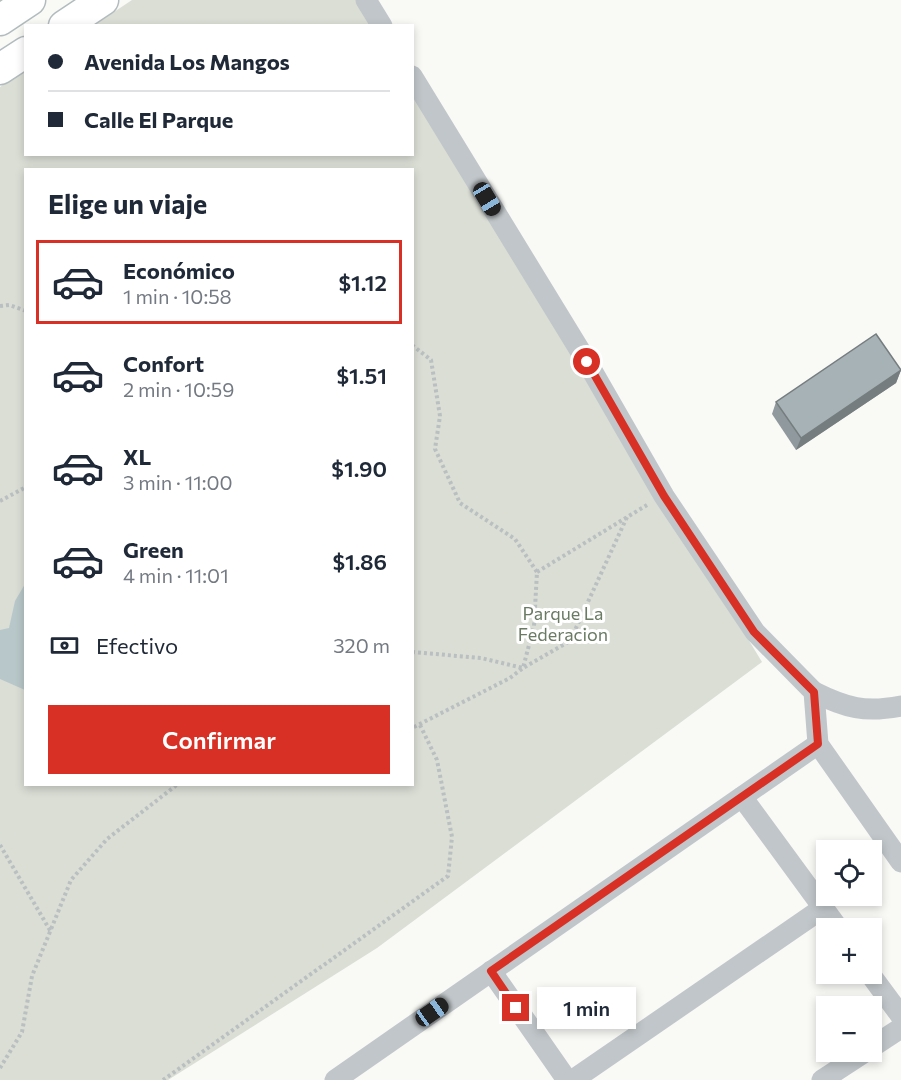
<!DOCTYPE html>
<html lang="es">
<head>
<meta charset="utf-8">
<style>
	body { margin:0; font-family:Commissioner,sans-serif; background:#f2f2f3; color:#1f2937; height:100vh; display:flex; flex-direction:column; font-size:22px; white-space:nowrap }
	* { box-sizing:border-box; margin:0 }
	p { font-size:20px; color:#747a83 }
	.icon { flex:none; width:33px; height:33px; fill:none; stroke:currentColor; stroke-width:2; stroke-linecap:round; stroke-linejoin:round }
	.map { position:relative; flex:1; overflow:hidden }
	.details { position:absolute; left:24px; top:168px; width:390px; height:618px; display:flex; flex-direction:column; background:#fff; border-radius:0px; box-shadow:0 3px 9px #0003 }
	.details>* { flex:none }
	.hud { position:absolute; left:24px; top:24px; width:390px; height:132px; border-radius:0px; box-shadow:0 3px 9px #0003; display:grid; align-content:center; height:132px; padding:0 24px; background:#fff }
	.controls { position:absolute; left:816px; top:840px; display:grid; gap:12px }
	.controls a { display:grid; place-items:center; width:66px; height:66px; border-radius:0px; background:#fff; box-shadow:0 3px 9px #0003; font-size:30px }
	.end { position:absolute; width:27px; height:27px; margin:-14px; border:8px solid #d93025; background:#fff; box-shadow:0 0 0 3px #fff }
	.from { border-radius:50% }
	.bubble { position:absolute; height:42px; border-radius:0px; background:#fff; box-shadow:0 3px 9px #0003; font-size:20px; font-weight:600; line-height:42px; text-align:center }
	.car { position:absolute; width:18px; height:36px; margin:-18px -9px; border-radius:8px; box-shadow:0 0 4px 2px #0007; background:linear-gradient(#222 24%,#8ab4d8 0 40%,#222 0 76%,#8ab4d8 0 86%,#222 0) }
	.hud b { display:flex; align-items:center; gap:21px; height:57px; font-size:22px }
	.hud b+b { border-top:2px solid #e0e1e3 }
	.hud i { width:15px; height:15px; background:#1f2937 }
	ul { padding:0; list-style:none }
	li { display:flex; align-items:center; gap:18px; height:84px; margin:0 12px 9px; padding:0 12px; border:3px solid transparent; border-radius:0px }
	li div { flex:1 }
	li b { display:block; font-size:22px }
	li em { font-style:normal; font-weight:600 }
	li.active { border-color:#d93025 }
	li>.icon { width:54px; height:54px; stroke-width:1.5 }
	h2 { padding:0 24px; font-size:27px; line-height:72px }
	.pay { display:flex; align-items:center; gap:15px; height:66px; padding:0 24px; font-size:22px }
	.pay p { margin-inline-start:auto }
	.cta { display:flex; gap:12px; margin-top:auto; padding:12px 24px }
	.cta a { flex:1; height:69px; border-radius:0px; background:#d93025; color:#fff; font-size:24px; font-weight:600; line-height:69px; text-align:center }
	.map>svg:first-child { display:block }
	.green { fill:#daded5; fill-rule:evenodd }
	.water { fill:#b8c7c9 }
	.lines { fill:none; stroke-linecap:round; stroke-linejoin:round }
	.secondary-casing { stroke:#b2bbbe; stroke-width:33 }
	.path { stroke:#babfc1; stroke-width:4; stroke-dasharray:3 3; stroke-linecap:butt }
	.street { stroke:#c0c6c9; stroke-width:21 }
	.secondary { stroke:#fff; stroke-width:30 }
	.wall { fill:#90999d }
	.shaded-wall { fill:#757d7f }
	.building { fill:#a7b2b6; stroke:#757d7f; stroke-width:1.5 }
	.route { stroke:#d93025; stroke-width:8 }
	.labels { text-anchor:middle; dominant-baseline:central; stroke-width:6; stroke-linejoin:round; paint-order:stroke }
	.park-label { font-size:18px; fill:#6a7a63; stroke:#fff }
</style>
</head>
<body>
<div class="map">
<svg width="901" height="1080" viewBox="0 0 901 1080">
	<rect width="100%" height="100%" fill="#f9f9f6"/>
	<g class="green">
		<path d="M132 0H360L375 26H93Z"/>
		<path d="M25 70 26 154H412L413 87 762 662 377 948 168 1080H0V87ZM26 170H412V784H26Z"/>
	</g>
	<path class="water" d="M25 584V690L0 679V630L9 628 15 601Z"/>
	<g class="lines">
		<g class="secondary-casing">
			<g id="secondary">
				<path d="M0 20 30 0"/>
				<path d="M64 26 103 0"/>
				<path d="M0 69 26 52"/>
			</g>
		</g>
		<g class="path">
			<path d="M0 306 9 305 26 311"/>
			<path d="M412 345 431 360 440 416 435 449 460 503 515 539 537 572 534 626 523 668 510 678 412 728"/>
			<path d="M0 501 26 487"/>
			<path d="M537 572 647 505"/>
			<path d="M412 652 481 658 523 668 570 641 627 517"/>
			<path d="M0 845 51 932"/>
			<path d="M0 1068 22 1032 32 976 71 880 107 839 178 784"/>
			<path d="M163 1080 448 876 452 837 437 760 420 725"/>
		</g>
		<g class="street">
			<path d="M366 0 382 26"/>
			<path d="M412 76 587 362 664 496 755 632 814 692 818 744 901 862"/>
			<path d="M814 692C846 708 865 713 901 706"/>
			<path d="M742 797 838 928"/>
			<path d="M491 971 567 1080"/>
			<path d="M870 974 901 1016"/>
			<path d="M872 1047 901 1028"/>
			<path d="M335 1080 818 744"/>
			<path d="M573 1080 823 908"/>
			<path d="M822 1080 865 1052"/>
		</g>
		<use href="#secondary" class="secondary"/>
	</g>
	<path class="wall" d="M901 370 896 383 796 450 772 414 776 402Z"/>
	<path class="shaded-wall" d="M901 370 896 383 796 450 801 438Z"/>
	<path class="building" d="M876 334 901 370 801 438 776 402Z"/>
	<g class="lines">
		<path class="route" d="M516 1008 491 971 818 744 814 692 754 632 664 496 587 362"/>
	</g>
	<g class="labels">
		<g class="park-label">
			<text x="563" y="613">Parque La<tspan x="563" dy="21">Federacion</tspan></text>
		</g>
	</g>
</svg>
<div class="controls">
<a><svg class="icon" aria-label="locate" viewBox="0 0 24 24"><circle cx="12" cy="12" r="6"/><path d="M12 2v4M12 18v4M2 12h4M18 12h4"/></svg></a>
<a>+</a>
<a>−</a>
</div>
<i class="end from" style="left:587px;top:362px"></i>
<i class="end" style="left:516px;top:1008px"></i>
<div class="bubble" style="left:537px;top:987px;width:99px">1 min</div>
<i class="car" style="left:487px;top:199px;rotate:149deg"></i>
<i class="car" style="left:432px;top:1012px;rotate:55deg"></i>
<div class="hud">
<b><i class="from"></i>Avenida Los Mangos</b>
<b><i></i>Calle El Parque</b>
</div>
<section class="details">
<h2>Elige un viaje</h2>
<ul>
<li class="active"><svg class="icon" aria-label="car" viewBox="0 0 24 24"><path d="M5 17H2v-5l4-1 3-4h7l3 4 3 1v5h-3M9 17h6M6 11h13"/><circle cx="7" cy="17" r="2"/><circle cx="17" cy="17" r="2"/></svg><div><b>Económico</b><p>1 min · 10:58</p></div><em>$1.12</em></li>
<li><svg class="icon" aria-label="car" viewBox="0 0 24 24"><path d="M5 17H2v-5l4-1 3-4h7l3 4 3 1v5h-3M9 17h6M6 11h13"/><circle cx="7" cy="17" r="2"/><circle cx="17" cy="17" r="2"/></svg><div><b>Confort</b><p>2 min · 10:59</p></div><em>$1.51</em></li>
<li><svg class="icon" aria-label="car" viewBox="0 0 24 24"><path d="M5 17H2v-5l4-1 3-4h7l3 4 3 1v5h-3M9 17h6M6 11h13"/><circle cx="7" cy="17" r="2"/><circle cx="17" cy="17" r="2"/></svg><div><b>XL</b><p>3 min · 11:00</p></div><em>$1.90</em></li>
<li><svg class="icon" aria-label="car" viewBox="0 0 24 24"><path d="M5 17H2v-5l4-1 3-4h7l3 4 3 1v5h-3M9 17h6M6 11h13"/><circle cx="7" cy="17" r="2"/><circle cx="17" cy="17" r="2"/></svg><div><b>Green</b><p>4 min · 11:01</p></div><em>$1.86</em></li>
</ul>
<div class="pay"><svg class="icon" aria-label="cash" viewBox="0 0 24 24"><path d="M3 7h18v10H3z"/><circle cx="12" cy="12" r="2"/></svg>Efectivo<p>320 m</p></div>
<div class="cta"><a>Confirmar</a></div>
</section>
</div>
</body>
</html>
